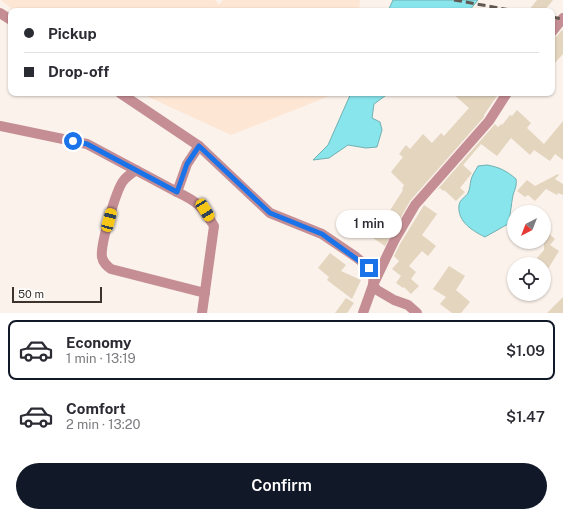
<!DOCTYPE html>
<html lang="en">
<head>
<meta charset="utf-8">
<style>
	body { margin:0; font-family:"Public Sans",sans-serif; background:#f2f2f3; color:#2b2b33; height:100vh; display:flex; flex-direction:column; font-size:15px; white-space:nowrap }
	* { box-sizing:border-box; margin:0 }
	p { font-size:13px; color:#7c7c81 }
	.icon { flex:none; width:22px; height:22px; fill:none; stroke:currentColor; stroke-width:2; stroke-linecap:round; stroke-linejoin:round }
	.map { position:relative; height:313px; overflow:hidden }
	.drawer { display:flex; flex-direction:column; background:#fff; flex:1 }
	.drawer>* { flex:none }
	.banner { position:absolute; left:8px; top:8px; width:547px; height:88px; border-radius:8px; box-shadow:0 1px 3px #0004; display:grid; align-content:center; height:88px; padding:0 16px; background:#fff }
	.needle { width:26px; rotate:222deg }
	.tools { position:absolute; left:507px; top:205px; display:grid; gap:8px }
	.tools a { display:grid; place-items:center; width:44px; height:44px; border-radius:50%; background:#fff; box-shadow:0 1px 3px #0004; font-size:20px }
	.scale { position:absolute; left:12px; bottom:10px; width:90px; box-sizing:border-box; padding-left:4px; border:2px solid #3c332c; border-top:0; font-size:11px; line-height:14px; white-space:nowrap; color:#3c332c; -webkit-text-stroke:3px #fff; paint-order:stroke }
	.end { position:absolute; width:18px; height:18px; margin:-9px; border:5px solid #1a73e8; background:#fff; box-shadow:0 0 0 2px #fff }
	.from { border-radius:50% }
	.bubble { position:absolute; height:28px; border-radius:14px; background:#fff; box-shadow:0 1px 3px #0004; font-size:13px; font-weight:600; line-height:28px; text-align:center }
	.car { position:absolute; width:12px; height:24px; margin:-12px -6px; border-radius:5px; box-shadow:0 0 3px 1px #0007; background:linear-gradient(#f5c518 24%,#345 0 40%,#f5c518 0 76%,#345 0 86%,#f5c518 0) }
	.banner b { display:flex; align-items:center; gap:14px; height:38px; font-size:15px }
	.banner b+b { border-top:1px solid #e1e1e2 }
	.banner i { width:10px; height:10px; background:#2b2b33 }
	ul { padding:7px 0 0; list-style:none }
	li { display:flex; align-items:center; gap:12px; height:60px; margin:0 8px 6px; padding:0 8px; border:2px solid transparent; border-radius:8px }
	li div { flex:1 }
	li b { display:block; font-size:15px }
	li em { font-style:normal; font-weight:600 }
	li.selected { border-color:#111827 }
	li>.icon { width:36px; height:36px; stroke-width:1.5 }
	.primary-button { display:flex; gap:8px; margin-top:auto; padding:8px 16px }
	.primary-button a { flex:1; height:46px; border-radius:24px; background:#111827; color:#fff; font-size:16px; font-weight:600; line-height:46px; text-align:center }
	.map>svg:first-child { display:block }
	.built { fill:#fee6d4 }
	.water { fill:#88e5ec; stroke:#71b0b2 }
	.building { fill:#e4d5bf }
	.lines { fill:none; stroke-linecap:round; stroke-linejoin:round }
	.minor { stroke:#c58e94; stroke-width:10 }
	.rail { stroke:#625952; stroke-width:3; stroke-dasharray:8 4; stroke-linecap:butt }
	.route { stroke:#1a73e8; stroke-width:5 }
</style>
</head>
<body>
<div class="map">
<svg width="563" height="313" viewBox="0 0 563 313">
	<rect width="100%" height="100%" fill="#fbf2eb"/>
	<g class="built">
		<path d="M1 0H215L219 5 223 0H360L359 11H14Z"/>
		<path d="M140 93H337L231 135Z"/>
	</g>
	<g class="water">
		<path d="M393 0H478L469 11H388Z"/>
		<path d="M351 93H389L374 104 372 118 380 122 382 130 377 147 366 148 348 145 329 158 313 160 328 145Z"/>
		<path d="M487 165C499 167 507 171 516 179 517 185 515 189 513 195 511 205 511 213 508 224L485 237C473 231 457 222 459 205 460 199 466 197 468 193 470 189 470 184 471 180 472 175 476 170 478 166Z"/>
	</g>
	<g class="building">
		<path d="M537 0H553L544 11H528Z"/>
		<path d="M562 30 563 31V54L552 66V38L557 36Z"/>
		<path d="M452 93H499L484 115V117L410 201 385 246 367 234 378 219 382 223 403 190 402 189 404 185 391 172 403 157 399 154 406 145 410 149 423 134 432 143 441 133 444 136 469 108Z"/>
		<path d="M517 110 531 123 527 128 544 144 563 121V160L555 154 550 161 534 150 530 155 511 138 497 156 481 144 463 165 472 173 460 188 465 192 456 201 444 190 443 191 440 188 437 190 495 124 498 127 501 124 502 125 510 115 512 116Z"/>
		<path d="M558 174 559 175 555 179 563 184V195L558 193 557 195 546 189 535 201 528 195 525 197 517 191 527 180 535 186Z"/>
		<path d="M424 205 437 214 422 235 436 246 428 256 422 251 409 266 416 272 411 279 419 286 411 294 404 287 403 288 396 283 401 276 392 269 399 261 394 256 400 244Z"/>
		<path d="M544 229 555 239 550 245 559 251 548 269 544 264 537 258 544 250Z"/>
		<path d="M330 253 346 265 341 271 361 280 352 299 327 280 329 277 318 268Z"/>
		<path d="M449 266 465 276 456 290 470 302 461 313H452L440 304 446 297 433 289Z"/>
		<path d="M563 297V313H547Z"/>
		<path d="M346 298 354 303 347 313H335Z"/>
	</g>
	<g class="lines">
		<g class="minor">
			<path d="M0 13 11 20"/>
			<path d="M552 32 563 18"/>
			<path d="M120 93 199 146 270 213 322 234 356 257 374 272 373 285 377 290 394 300 408 305 417 313"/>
			<path d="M0 126 87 144 177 192"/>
			<path d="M199 146 187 164 177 192C198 202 202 206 214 226L202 313"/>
			<path d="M136 170C132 173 127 176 124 180 116 189 100 246 102 257 103 263 107 266 111 269L205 293"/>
			<path d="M363 313 373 285 394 241 415 205 489 121 507 93"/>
		</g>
		<g class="rail">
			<path d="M454 0 516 11"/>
			<path d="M552 17 563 19"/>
		</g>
	</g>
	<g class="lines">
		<path class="route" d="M73 141 87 144 177 192 187 164 199 146 270 213 322 234 369 268"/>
	</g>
</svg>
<div class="tools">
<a><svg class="needle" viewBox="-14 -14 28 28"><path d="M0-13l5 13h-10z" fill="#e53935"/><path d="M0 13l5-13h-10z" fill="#7c7c81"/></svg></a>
<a><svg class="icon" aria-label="locate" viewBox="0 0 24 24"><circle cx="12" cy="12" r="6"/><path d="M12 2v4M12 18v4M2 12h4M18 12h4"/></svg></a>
</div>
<div class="scale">50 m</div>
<i class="end from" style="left:73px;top:141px"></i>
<i class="end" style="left:369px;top:268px"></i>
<div class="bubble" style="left:336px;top:210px;width:66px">1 min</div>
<i class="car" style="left:205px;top:210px;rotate:148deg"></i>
<i class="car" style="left:109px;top:220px;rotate:15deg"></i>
<div class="banner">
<b><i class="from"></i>Pickup</b>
<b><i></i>Drop-off</b>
</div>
</div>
<section class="drawer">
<ul>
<li class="selected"><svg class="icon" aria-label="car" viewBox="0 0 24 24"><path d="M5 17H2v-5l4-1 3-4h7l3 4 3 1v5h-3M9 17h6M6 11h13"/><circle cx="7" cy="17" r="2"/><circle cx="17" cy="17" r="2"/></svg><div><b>Economy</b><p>1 min · 13:19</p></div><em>$1.09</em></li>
<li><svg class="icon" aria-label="car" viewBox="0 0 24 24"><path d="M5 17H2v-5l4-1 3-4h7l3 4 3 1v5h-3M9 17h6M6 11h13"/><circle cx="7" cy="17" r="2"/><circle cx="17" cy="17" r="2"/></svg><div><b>Comfort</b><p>2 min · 13:20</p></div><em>$1.47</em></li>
</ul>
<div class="primary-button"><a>Confirm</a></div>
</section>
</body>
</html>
